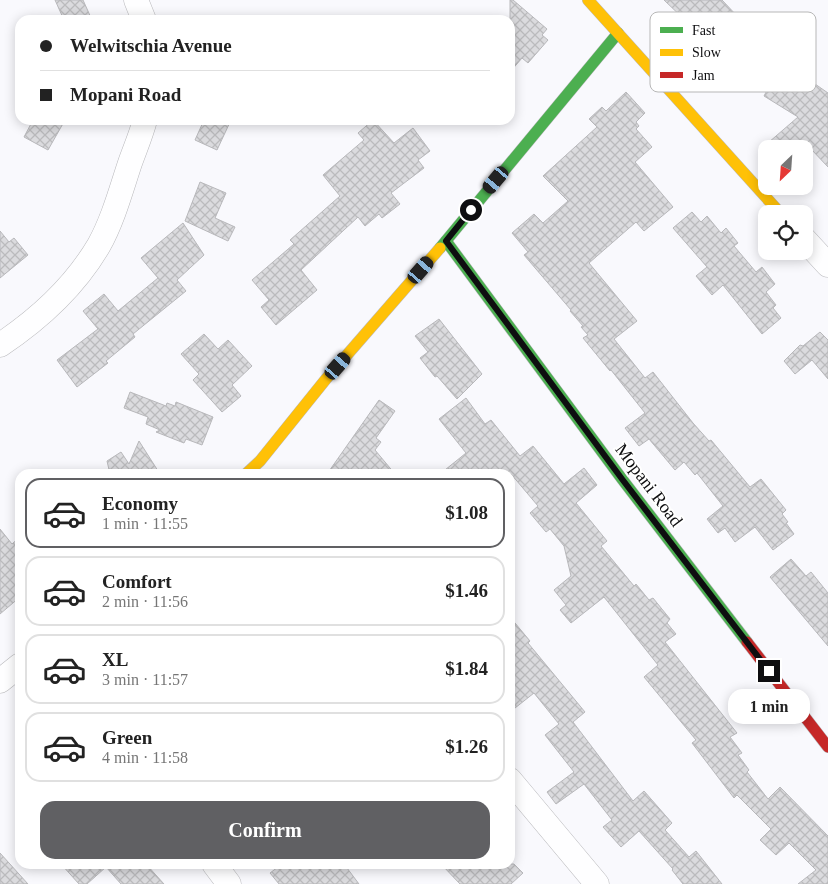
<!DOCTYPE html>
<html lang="en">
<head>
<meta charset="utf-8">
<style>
	body { margin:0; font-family:"Times New Roman",serif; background:#f6f6f6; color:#222; height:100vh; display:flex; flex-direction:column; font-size:19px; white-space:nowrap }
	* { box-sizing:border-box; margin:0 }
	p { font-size:16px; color:#767676 }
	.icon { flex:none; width:28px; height:28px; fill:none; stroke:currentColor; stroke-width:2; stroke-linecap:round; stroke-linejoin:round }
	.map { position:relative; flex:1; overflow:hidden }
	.sheet { position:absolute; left:15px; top:469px; width:500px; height:400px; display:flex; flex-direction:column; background:#fff; border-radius:15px; box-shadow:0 2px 12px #0003 }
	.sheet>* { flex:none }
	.hud { position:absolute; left:15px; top:15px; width:500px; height:110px; border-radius:15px; box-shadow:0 2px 12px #0003; display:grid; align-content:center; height:110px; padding:0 25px; background:#fff }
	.needle { width:32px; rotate:205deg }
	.tools { position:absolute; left:758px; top:140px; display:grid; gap:10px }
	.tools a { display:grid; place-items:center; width:55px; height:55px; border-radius:10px; background:#fff; box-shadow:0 2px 12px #0003; font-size:25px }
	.end { position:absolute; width:22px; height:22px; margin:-11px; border:6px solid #0e0e10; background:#fff; box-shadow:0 0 0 2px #fff }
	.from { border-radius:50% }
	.bubble { position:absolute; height:35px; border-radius:15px; background:#fff; box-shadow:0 2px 12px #0003; font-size:16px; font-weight:800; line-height:35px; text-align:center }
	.car { position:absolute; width:15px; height:30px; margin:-15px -8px; border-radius:6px; box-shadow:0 0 4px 1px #0007; background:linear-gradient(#222 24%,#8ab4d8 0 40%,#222 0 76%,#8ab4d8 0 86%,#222 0) }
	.hud b { display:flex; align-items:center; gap:18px; height:48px; font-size:19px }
	.hud b+b { border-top:1px solid #e0e0e0 }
	.hud i { width:12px; height:12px; background:#222 }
	ul { padding:9px 0 0; list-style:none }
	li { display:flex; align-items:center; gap:15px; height:70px; margin:0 10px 8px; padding:0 15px; border:2px solid #e0e0e0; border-radius:15px }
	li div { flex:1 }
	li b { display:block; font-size:19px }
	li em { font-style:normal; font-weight:800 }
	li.selected { border-color:#606063 }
	li>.icon { width:45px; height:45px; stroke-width:1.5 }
	.action { display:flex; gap:10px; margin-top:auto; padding:10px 25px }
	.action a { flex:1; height:58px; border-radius:15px; background:#606063; color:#fff; font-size:20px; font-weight:800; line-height:58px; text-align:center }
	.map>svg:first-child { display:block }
	.building { fill:url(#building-cross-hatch); stroke:#b8b8bb }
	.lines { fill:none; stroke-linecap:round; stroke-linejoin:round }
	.street-casing { stroke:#b9b9bc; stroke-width:25 }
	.fast-casing { stroke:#b9b9bc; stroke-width:12 }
	.slow-casing { stroke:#b9b9bc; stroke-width:12 }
	.jam-casing { stroke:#b9b9bc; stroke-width:12 }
	.street { stroke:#fefeff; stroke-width:24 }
	.fast { stroke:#4caf50; stroke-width:11 }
	.slow { stroke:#ffc107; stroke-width:11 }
	.jam { stroke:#c62828; stroke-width:11 }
	.route { stroke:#0e0e10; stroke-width:6 }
	.labels { text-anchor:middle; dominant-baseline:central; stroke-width:4; stroke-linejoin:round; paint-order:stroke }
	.street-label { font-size:18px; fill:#0e0e10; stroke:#fff }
	.key { fill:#fff; stroke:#b7b7b7; stroke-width:1 }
	.key-label { font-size:14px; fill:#0e0e10 }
</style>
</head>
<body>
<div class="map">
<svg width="828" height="884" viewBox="0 0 828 884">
	<defs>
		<pattern id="building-cross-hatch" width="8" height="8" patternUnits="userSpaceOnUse" patternTransform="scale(1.25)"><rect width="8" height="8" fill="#dbdbde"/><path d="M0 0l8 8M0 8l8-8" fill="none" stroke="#bbbbbd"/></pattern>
	</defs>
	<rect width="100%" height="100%" fill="#f9f9fd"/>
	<g class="building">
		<path d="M55 0H83L92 20H64Z"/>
		<path d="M510 0H513L547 29 542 35 548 40 528 63 522 58 510 72Z"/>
		<path d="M664 0H722L772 53 771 54 777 59 799 82 795 70 828 93V167L811 149H761L798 117 764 96 773 79 747 60 741 65 738 62 723 76 695 46 689 51 673 34 687 22Z"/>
		<path d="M626 92 645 113 636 122 639 126 636 129 652 147 635 162 673 207 644 231 636 222 589 263 637 321 614 339 645 378 653 372 693 423 709 441 711 440 750 487 761 479 786 510 782 514 788 522 786 523 794 534 773 550 755 527 735 542 725 528 718 533 707 519 723 506 697 473 695 475 684 462 675 470 649 439 639 446 625 428 645 413 611 370 610 371 583 338 588 335 581 327 583 326 570 311 571 310 524 255 528 252 512 233 534 214 543 223 568 201 543 176 597 127 589 119 602 107 606 111Z"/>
		<path d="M33 120H65L48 150 24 137Z"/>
		<path d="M204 120H231L217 150 195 140Z"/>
		<path d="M373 120 394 143 413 128 430 151 418 160 424 168 391 193 400 204 382 218 379 214 365 226 358 217 301 270 317 290 276 325 261 307 269 300 252 280 294 244 290 240 340 196 323 175 364 140 358 133Z"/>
		<path d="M200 182 226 193 215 218 235 227 228 241 185 221Z"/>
		<path d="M692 212 701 222 707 216 721 233 726 228 738 243 734 246 756 272 762 267 775 284 766 292 776 305 773 308 781 318 762 334 723 285 712 295 696 276 707 267 673 228Z"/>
		<path d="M183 223 204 255 177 280 186 291 133 334 135 337 106 361 108 363 77 387 57 360 98 329 83 311 104 294 118 311 158 278 141 258Z"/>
		<path d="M0 231 9 242 14 238 28 255 0 278Z"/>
		<path d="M439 319 482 374 457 399 437 376 435 377 420 358 428 352 415 336Z"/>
		<path d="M820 332 828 340V379L812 360 795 374 784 361 800 345 803 346Z"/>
		<path d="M204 334 218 349 228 340 252 366 232 385 241 396 222 412 193 380 199 374 181 354Z"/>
		<path d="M130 392 166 406 167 403 175 406 176 402 213 417 202 445 186 439 184 443 156 432 160 430 146 424 148 417 124 408Z"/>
		<path d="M466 398 485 424 491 420 520 456 533 446 564 484 584 468 597 485 576 503 607 541 601 546 634 586 636 584 649 600 653 598 670 619 667 623 676 634 665 642 737 733 730 737 742 753 738 755 749 770 747 772 768 799 780 787 828 836V884H798L816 870 789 843 776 855 760 840 771 829 737 795 734 798 692 743 696 740 644 677 658 665 604 597 571 623 560 610 566 605 554 590 571 576 564 546 550 529 546 532 530 513 538 506 511 474H440L466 453 439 419Z"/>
		<path d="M379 400 395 411 376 438 381 442 375 450 395 474H327Z"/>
		<path d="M139 441 160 474H110L107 461 121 452 129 464Z"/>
		<path d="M0 529 12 544 20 537V597L0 614Z"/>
		<path d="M791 559 806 576 811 572 828 593V646L770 577Z"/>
		<path d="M510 617 530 641 528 643 585 712 573 722 633 801 644 791 672 823 665 830 689 857 696 851 722 884H683L672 870 673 869 639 831 621 847 603 827 612 820 584 784 556 804 547 792 574 772 545 735 559 724 534 693 510 712Z"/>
		<path d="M0 853 28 884H0Z"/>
		<path d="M61 864H146L164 884H121L106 867 87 884H79Z"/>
		<path d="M282 864H344L359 884H279L270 873Z"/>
		<path d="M441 864H514L523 873 511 884H460Z"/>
	</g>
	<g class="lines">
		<g class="street-casing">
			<g id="street">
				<path d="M136 0 144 20"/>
				<path d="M804 239 828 265"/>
				<path d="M0 345C39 319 75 286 99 245 113 220 121 190 130 163 135 149 141 135 145 120"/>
				<path d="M0 681 20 665"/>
				<path d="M510 780 597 884"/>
				<path d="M214 864 229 884"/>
			</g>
		</g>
		<g class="fast-casing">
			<g id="fast">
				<path d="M446 241 622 479 747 642"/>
				<path d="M440 248 618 33"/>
			</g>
		</g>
		<g class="slow-casing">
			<g id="slow">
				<path d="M588 0 781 214"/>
				<path d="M246 474 260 461 326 379 440 248"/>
			</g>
		</g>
		<g class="jam-casing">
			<path id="jam" d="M747 642 828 747"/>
		</g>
		<use href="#street" class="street"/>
		<use href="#fast" class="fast"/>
		<use href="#slow" class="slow"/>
		<use href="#jam" class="jam"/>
	</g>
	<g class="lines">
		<path class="route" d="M471 210 446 241 622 479 769 671"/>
	</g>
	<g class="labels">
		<g class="street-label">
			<text transform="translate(649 485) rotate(53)">Mopani Road</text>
		</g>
	</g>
	<rect x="650" y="12" width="166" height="80" rx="8" class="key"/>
	<rect x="660" y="27" width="23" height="6" fill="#4caf50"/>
	<rect x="660" y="49" width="23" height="7" fill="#ffc107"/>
	<rect x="660" y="72" width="23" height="6" fill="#c62828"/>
	<g class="key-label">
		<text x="692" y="35">Fast</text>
		<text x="692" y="57">Slow</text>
		<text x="692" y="80">Jam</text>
	</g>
</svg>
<div class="tools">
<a><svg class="needle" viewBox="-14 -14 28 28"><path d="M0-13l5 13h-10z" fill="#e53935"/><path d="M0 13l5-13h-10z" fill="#767676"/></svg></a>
<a><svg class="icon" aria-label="locate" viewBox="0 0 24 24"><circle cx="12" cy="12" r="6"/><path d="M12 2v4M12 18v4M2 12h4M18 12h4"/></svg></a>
</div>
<i class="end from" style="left:471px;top:210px"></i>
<i class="end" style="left:769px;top:671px"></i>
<div class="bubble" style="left:728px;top:689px;width:82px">1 min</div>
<i class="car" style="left:496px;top:180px;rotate:220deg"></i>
<i class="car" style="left:421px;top:270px;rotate:41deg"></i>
<i class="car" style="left:338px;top:366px;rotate:41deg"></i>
<div class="hud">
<b><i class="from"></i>Welwitschia Avenue</b>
<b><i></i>Mopani Road</b>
</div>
<section class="sheet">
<ul>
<li class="selected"><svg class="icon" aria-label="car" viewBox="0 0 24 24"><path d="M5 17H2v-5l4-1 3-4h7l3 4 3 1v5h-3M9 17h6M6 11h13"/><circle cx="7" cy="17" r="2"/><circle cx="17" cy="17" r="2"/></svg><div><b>Economy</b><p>1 min · 11:55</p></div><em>$1.08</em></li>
<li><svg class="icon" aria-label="car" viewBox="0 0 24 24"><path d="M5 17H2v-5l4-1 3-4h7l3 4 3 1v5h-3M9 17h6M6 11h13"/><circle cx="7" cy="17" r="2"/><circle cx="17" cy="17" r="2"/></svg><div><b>Comfort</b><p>2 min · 11:56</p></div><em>$1.46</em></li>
<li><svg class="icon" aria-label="car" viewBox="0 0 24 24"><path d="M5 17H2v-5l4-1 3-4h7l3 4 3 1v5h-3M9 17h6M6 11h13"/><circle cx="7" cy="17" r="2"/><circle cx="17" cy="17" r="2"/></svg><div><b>XL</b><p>3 min · 11:57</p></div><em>$1.84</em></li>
<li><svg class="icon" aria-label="car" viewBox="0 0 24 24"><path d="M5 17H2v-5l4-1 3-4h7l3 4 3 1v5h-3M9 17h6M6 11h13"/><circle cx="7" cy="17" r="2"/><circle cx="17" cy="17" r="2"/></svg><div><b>Green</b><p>4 min · 11:58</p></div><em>$1.26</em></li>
</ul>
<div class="action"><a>Confirm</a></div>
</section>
</div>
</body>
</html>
